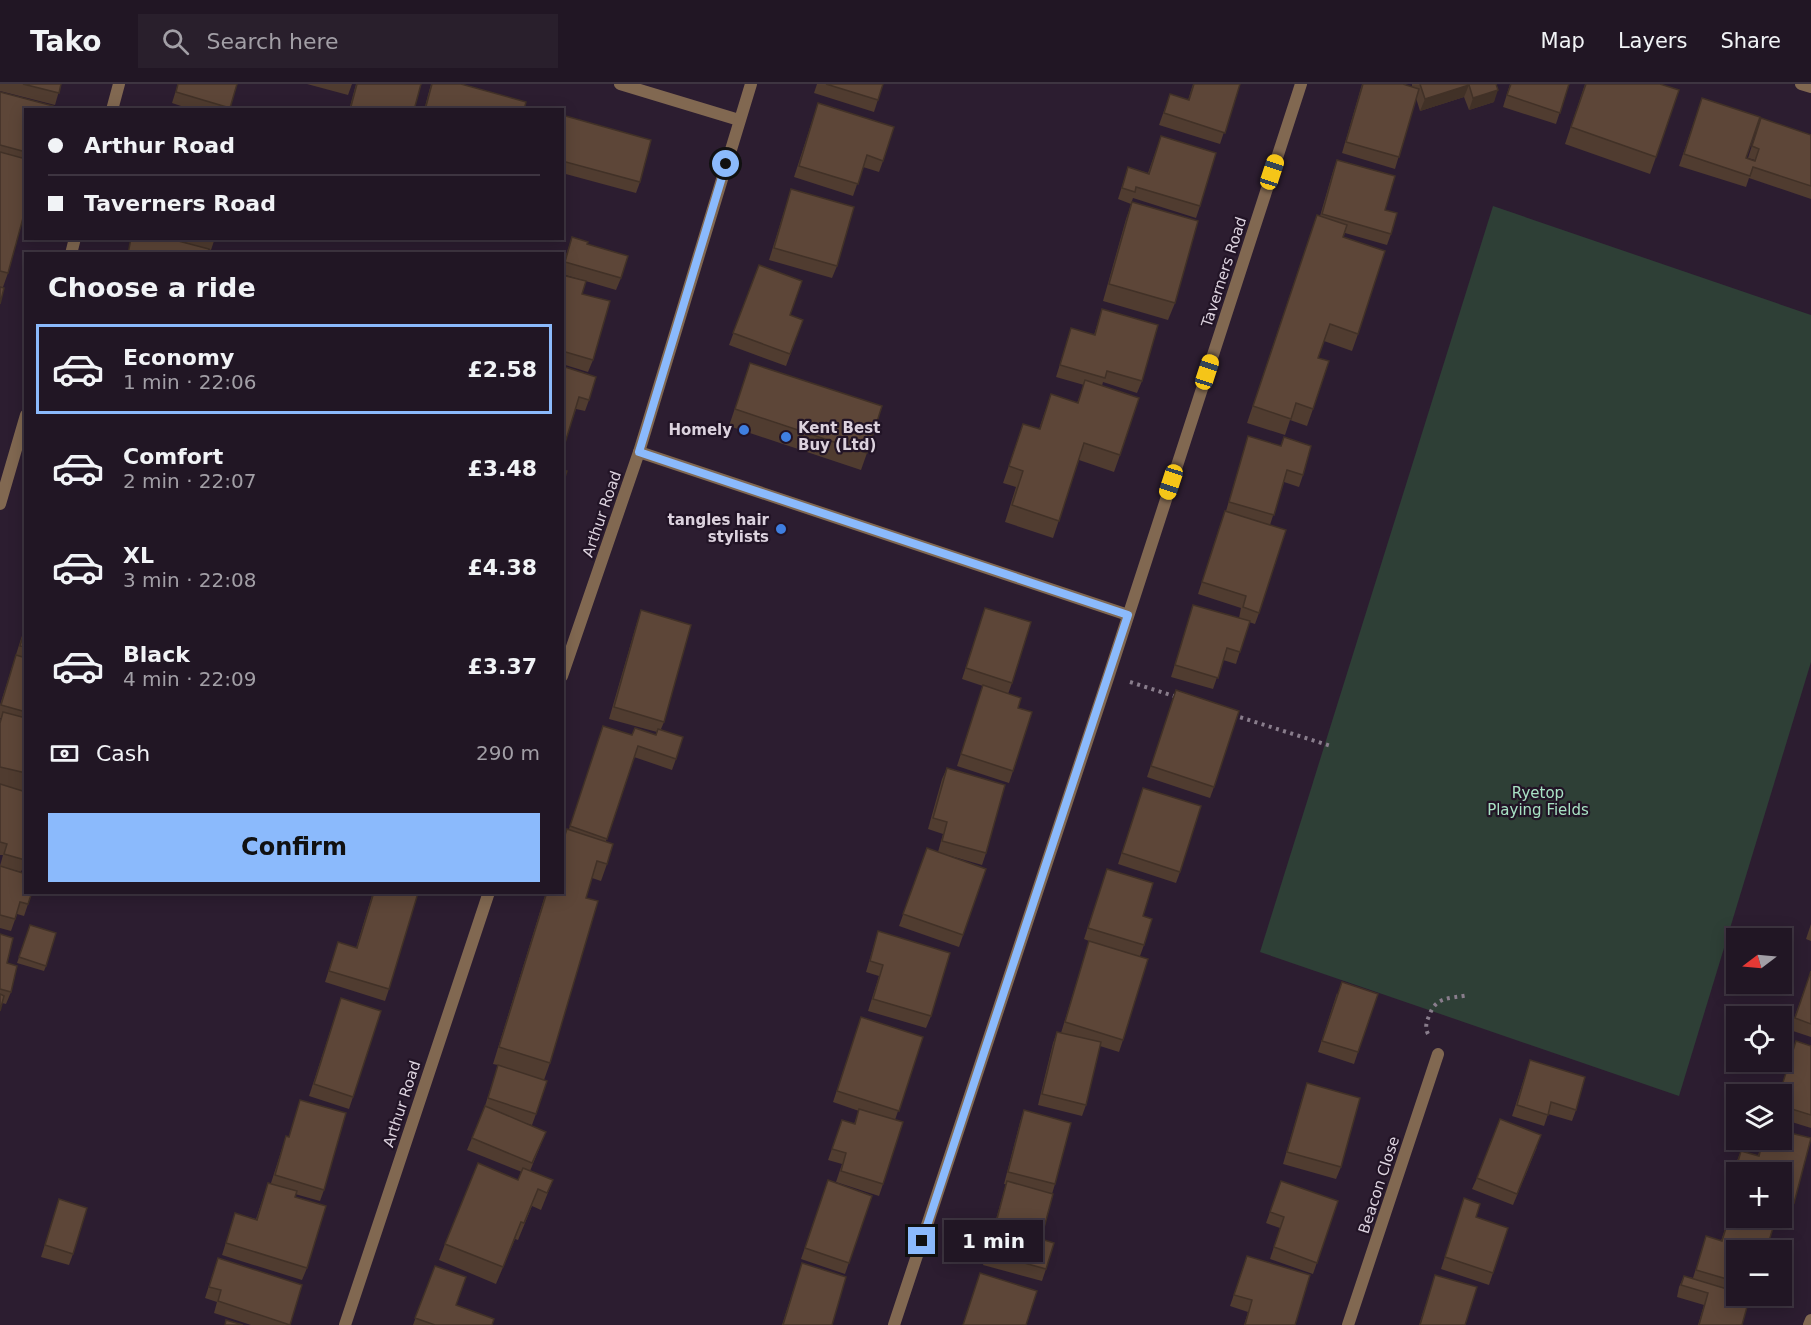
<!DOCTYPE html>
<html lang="en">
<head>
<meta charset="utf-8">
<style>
	body { margin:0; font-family:"DejaVu Sans",sans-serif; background:#291f2c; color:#f1f3f6; height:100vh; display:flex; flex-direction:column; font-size:22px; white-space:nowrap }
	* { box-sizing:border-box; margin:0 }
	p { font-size:20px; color:#a29fa6 }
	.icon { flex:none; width:33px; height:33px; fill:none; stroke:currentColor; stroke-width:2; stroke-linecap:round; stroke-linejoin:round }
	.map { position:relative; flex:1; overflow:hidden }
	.details { position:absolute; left:24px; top:168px; width:540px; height:642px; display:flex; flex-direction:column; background:#211624; border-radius:0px; box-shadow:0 3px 15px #0003,0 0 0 2px #3e3541 }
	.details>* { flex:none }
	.top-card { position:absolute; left:24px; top:24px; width:540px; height:132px; border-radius:0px; box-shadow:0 3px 15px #0003,0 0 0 2px #3e3541; display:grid; align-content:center; height:132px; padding:0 24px; background:#211624 }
	.needle { width:39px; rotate:254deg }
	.tools { position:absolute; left:1726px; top:844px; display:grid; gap:12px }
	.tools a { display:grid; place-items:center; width:66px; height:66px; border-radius:0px; background:#211624; box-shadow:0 3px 15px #0003,0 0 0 2px #3e3541; font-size:30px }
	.end { position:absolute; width:27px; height:27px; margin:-14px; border:8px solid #8bbafc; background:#111; box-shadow:0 0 0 3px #111 }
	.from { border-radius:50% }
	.bubble { position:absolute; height:42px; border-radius:0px; background:#211624; box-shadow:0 3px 15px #0003,0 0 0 2px #3e3541; font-size:20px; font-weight:800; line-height:42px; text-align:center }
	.car { position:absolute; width:18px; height:36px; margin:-18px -9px; border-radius:8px; box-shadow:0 0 4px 2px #0007; background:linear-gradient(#f5c518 24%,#345 0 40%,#f5c518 0 76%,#345 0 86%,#f5c518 0) }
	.top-card b { display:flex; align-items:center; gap:21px; height:57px; font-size:22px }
	.top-card b+b { border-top:2px solid #3e3541 }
	.top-card i { width:15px; height:15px; background:#f1f3f6 }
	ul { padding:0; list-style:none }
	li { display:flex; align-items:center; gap:18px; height:90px; margin:0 12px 9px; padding:0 12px; border:3px solid transparent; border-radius:0px }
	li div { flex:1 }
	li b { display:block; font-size:22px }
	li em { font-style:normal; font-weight:800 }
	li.selected { border-color:#8bbafc }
	li>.icon { width:54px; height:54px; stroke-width:1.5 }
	h2 { padding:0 24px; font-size:27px; line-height:72px }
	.pay { display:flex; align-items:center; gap:15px; height:66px; padding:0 24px; font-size:22px }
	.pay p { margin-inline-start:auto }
	.primary-button { display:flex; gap:12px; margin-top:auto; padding:12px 24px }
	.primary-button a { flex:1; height:69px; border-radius:0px; background:#8bbafc; color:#111; font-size:24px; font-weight:800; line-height:69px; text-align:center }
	header { display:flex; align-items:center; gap:36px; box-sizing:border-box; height:84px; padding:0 30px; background:#211624; border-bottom:2px solid #3e3541 }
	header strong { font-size:28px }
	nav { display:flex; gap:33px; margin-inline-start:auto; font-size:21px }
	.search { width:420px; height:54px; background:#291f2c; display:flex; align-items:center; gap:15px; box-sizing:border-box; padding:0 21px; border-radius:0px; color:#a29fa6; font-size:22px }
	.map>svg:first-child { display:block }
	.green { fill:#2e3f36 }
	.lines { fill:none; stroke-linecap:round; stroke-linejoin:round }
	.path { stroke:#897d8c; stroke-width:4; stroke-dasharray:3 4.5; stroke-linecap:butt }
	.street { stroke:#816851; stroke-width:12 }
	.wall { fill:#503c30 }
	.shaded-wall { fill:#413127 }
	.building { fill:#5d4638; stroke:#413127; stroke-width:1.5 }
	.route { stroke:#8bbafc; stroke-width:8 }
	.shop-dot { fill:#3f7fe0; stroke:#221426; stroke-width:2 }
	.labels { text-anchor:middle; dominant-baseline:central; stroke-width:4.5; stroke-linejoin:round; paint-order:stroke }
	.street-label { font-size:15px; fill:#dcd2de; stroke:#221426 }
	.poi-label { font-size:15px; font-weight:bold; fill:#dcd2de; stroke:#221426; text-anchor:end }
	.park-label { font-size:15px; fill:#a8e2c4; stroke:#221426 }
</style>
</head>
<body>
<header>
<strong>Tako</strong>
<div class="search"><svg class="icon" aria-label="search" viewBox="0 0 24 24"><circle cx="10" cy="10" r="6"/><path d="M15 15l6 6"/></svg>Search here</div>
<nav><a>Map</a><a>Layers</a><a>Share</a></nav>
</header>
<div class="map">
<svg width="1811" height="1241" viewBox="0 0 1811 1241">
	<rect width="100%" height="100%" fill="#2c1d30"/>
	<path class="green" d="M1493 122 1811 231V578L1679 1012 1260 868Z"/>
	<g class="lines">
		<g class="path">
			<path d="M1130 598 1177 613"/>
			<path d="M1233 631 1331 662"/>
			<path d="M1428 950C1425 944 1426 939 1429 932 1436 912 1449 915 1468 911"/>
		</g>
		<g class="street">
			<path d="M620 0 739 36"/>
			<path d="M1801 0 1811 3"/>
			<path d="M112 26 119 0"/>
			<path d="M71 170 75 154"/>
			<path d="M639 368 1128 531"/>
			<path d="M0 420 26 331"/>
			<path d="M562 592 639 368 751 0"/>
			<path d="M345 1241 489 808"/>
			<path d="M894 1241 1109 591 1301 0"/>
			<path d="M1348 1241 1438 970"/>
			<path d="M1809 1241 1811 1236"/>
		</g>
	</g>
	<g class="wall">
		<path d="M0 0H61L55 21 0 7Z"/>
		<path d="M178 0H237L229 26H193L172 19Z"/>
		<path d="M307 0H352L348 11Z"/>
		<path d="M356 0H421L414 26H349Z"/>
		<path d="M431 0H461L524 26H424Z"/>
		<path d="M817 0H883L874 28 814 9Z"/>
		<path d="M1193 0H1240L1220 60 1159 41 1170 10 1188 16Z"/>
		<path d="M1362 0H1403L1412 3V0H1496L1494 18 1469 26 1464 13 1420 27 1416 14 1395 85 1342 69Z"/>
		<path d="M1510 0H1569L1556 40 1503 23Z"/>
		<path d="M1585 0 1656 73 1650 90 1565 60Z"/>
		<path d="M0 8 26 26V123L8 189 3 203 0 220Z"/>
		<path d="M1702 14 1746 74 1755 77V76L1748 74 1761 34 1811 51V115L1749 94 1746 103 1679 82Z"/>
		<path d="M818 19 883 77 879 88 863 83 853 112 794 93Z"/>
		<path d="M562 31 640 98 636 109 562 89Z"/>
		<path d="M1161 52 1200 122 1196 134 1133 114 1131 120 1118 115 1128 83 1148 89Z"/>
		<path d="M1337 76 1385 126 1391 150 1387 161 1345 149 1343 153 1358 250 1352 267 1324 257 1318 274 1313 325 1307 342 1290 336 1285 351 1247 339 1311 148 1317 131 1320 132 1333 87Z"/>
		<path d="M791 105 837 182 832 194 769 176Z"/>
		<path d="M1132 118 1175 219 1168 236 1103 217 1126 135Z"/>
		<path d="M572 153 587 160 621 194 616 206 562 190V183Z"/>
		<path d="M170 154H215L211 166Z"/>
		<path d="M759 181 790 231 803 236 786 282 729 261Z"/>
		<path d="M562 191 582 210 593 276 588 288 562 280Z"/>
		<path d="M1102 225 1142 297 1137 309 1103 298 1102 302 1120 371 1114 388 1079 376 1053 454 1005 438 1016 403 1003 399 1023 340 1039 345 1051 310 1077 319 1084 301 1056 293 1071 244 1094 251Z"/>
		<path d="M750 279 867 369 861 386 729 342Z"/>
		<path d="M562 282 589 316 585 327 576 325 562 366Z"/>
		<path d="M1248 352 1303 391 1299 403 1284 398 1270 441 1259 529 1255 540 1249 538 1236 580 1223 576 1213 605 1171 593 1193 521 1239 534 1241 524 1198 510 1221 438 1226 427Z"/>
		<path d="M985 524 1012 599 1008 610 1018 624 1013 687 1009 699 957 682 983 602 962 595Z"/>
		<path d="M641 526 664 638 661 645 676 675 672 686 634 673 606 757 607 780 601 797 592 794 586 814 550 979 544 996 536 1030 532 1041 522 1038 546 1048 530 1087 553 1096 541 1126 532 1122 518 1156 515 1155 496 1200 439 1176 445 1160 518 1096 522 1088 467 1066 484 1025 498 981 493 980 546 808H562V758L567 745H569L599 654 632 651H656L657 648 609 635 637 538Z"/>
		<path d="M26 539V776L21 788 0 782 3 771H0V636L1 634H0V621Z"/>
		<path d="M1172 618 1214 703 1210 714 1147 693Z"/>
		<path d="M947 684 986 769 982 781 944 770 986 785 959 863 899 842 927 764 938 768 943 750 928 745 942 695Z"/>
		<path d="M1143 704 1180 788 1176 799 1118 780Z"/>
		<path d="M0 782 28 820 24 832 17 830 11 847 0 844Z"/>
		<path d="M1107 785 1143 832 1144 861 1140 872 1123 956 1119 968 1100 962 1086 1021 1082 1032 1038 1021 1053 959 1057 948 1061 949 1089 857 1084 855Z"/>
		<path d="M373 808H416L389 905 385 917 325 898 338 858 356 864Z"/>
		<path d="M1811 840V857L1806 855Z"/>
		<path d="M30 841 46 882 44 887 17 879Z"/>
		<path d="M878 847 931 932 926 944 868 927 879 892 866 888Z"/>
		<path d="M0 850 7 879 11 908 6 920 2 919 0 927Z"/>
		<path d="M1811 887V953L1790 946Z"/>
		<path d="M1337 909 1358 968 1354 980 1318 968Z"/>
		<path d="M341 914 353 1013 349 1025 309 1012Z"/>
		<path d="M857 945 923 953 895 1036 883 1100 879 1112 836 1098 842 1080 828 1076 842 1036 854 1040 859 1027 833 1018Z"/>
		<path d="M1811 962V1044L1782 1035V1011Z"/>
		<path d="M1530 976 1576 1026 1572 1037 1548 1030 1544 1042 1512 1032Z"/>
		<path d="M1307 999 1341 1083 1336 1095 1283 1080 1303 1011Z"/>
		<path d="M300 1016 324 1106 320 1117 295 1110V1113L307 1184 302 1196 222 1171 235 1129 256 1135 268 1099H271L286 1052 289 1053Z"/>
		<path d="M1024 1026 1055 1100 1052 1110 1041 1155 1046 1185 1042 1197 983 1181 1006 1100H1004L1020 1038Z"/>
		<path d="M1762 1056H1782L1794 1119 1790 1130 1782 1128V1089H1737V1116L1727 1114 1736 1079 1741 1067 1758 1072Z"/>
		<path d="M1537 1063 1513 1121 1472 1105 1477 1094Z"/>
		<path d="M828 1096 872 1112 845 1190 801 1175Z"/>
		<path d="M1281 1097 1338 1117 1313 1190 1270 1175 1280 1144 1266 1139Z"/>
		<path d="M59 1115 73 1170 69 1181 41 1173Z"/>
		<path d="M1732 1124 1737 1167V1212H1752L1751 1215 1749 1214 1742 1241H1698L1704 1221 1677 1213 1679 1203 1684 1192 1693 1194 1706 1152 1721 1157Z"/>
		<path d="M1460 1126 1476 1133 1493 1189 1489 1201 1441 1185Z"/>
		<path d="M1247 1172 1295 1241H1244L1248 1228 1230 1222Z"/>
		<path d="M218 1174 302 1201 290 1241H251L214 1229 217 1218 205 1214Z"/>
		<path d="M802 1179 832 1241H782Z"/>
		<path d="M435 1182 456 1221 492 1241H413Z"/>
		<path d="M1435 1191 1465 1241H1419Z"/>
	</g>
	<g class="shaded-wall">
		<path d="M1469 1 1464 13 1420 27 1425 15Z"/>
		<path d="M1498 6 1494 18 1469 26 1473 14Z"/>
		<path d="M521 1138 515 1155 496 1200 503 1183Z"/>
	</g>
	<g class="building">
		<path d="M23 0H61L59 9Z"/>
		<path d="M178 0H237L230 24 176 8Z"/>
		<path d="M357 0H421L414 26H350Z"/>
		<path d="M432 0H461L526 18 524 26H425Z"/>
		<path d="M826 0H883L878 16Z"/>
		<path d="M1194 0H1240L1225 49 1164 29 1170 10 1189 16Z"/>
		<path d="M1363 0H1403L1419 5 1399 73 1346 58Z"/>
		<path d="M1420 0H1496L1498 6 1473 14 1469 1 1425 15Z"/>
		<path d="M1511 0H1569L1560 29 1507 11Z"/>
		<path d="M1586 0H1660L1679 6 1656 73 1571 43Z"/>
		<path d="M0 8 53 22 52 26H26V68L0 61Z"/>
		<path d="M1702 14 1760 33 1746 74 1755 77 1759 65 1752 62 1761 34 1811 51V102L1753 83 1750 92 1684 70Z"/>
		<path d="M818 19 894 43 883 77 867 71 858 100 799 82Z"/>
		<path d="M562 31 651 56 640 98 562 77Z"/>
		<path d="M1161 52 1216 69 1200 122 1136 103 1135 108 1122 104 1128 83 1149 90Z"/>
		<path d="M0 68 26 75V123L8 189 0 187Z"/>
		<path d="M1337 76 1395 92 1385 126 1397 129 1391 150 1322 130Z"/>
		<path d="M791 105 854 123 837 182 774 164Z"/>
		<path d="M1132 118 1198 137 1175 219 1109 200Z"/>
		<path d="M1317 131 1347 141 1343 153 1385 167 1358 250 1330 240 1318 274 1329 277 1313 325 1296 319 1291 335 1253 322Z"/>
		<path d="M572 153 588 158 587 160 628 172 621 194 565 178Z"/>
		<path d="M131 154H167L209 165 208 170H128Z"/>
		<path d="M759 181 802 197 790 231 803 236 790 270 733 249Z"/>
		<path d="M562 191 586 197 582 210 610 217 593 276 562 267Z"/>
		<path d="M0 203 4 204 0 220Z"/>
		<path d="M1102 225 1158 241 1142 297 1107 287 1105 294 1060 281 1071 244 1095 251Z"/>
		<path d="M750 279 882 322 867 369 735 325Z"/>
		<path d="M562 282 596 293 589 316 579 313 565 359 562 358Z"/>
		<path d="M1085 296 1139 314 1120 371 1084 359 1059 437 1012 421 1023 387 1009 382 1023 340 1040 345 1051 310 1078 319Z"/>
		<path d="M1248 352 1281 362 1284 353 1311 362 1303 391 1287 386 1274 431 1229 418Z"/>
		<path d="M562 386 567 387 562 402Z"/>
		<path d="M1225 427 1286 446 1259 529 1243 523 1246 512 1202 498Z"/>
		<path d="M1193 521 1250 537 1240 568 1227 564 1218 594 1175 581Z"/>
		<path d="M985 524 1031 538 1012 599 966 584Z"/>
		<path d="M641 526 691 541 664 638 614 623Z"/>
		<path d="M26 542V563L20 562Z"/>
		<path d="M16 571 26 574V628L1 621Z"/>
		<path d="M983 601 1021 614 1018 624 1032 628 1013 687 961 670Z"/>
		<path d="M1176 606 1239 627 1214 703 1151 682Z"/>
		<path d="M3 628 26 634V689L0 683V639Z"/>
		<path d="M603 642 632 651 635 644 656 651 658 645 683 653 676 675 638 662 607 755 570 742Z"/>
		<path d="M947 684 1005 701 986 769 942 757 947 738 933 734Z"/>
		<path d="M0 700 26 708 25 776 4 770 7 760 0 758Z"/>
		<path d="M1143 704 1201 722 1180 788 1122 769Z"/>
		<path d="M567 745 613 760 607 780 597 777 586 814 598 817 550 979 499 963 547 808H562V760Z"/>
		<path d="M927 764 986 785 963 851 903 830Z"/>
		<path d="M0 782 26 790V808H32L28 820 20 818 15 835 0 831Z"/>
		<path d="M1107 785 1153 799 1143 832 1152 835 1144 861 1088 844Z"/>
		<path d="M374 808 418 809 389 905 329 887 338 858 357 864Z"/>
		<path d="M30 841 56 849 46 882 19 873Z"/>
		<path d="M878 847 950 869 931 932 873 915 883 881 870 877Z"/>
		<path d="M0 850 13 854 7 879 17 882 11 908 0 905Z"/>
		<path d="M1089 857 1148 875 1123 956 1065 938Z"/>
		<path d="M1811 887V940L1795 934Z"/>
		<path d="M1342 898 1378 910 1358 968 1322 957Z"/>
		<path d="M0 910 4 912 0 927Z"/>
		<path d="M341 914 381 927 353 1013 314 1000Z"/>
		<path d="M861 933 923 953 899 1027 837 1007Z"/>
		<path d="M1057 948 1101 958 1086 1021 1042 1010Z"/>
		<path d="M1796 957 1811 962V1031L1782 1022V1011H1779Z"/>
		<path d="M1530 976 1585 993 1576 1026 1551 1018 1548 1031 1517 1021Z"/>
		<path d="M498 981 547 997 536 1030 488 1014Z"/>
		<path d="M1307 999 1360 1014 1341 1083 1287 1068Z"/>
		<path d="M300 1016 346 1029 324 1106 275 1091 286 1052 289 1053Z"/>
		<path d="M485 1022 546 1048 532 1079 472 1054Z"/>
		<path d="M859 1025 903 1038 883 1100 841 1087 846 1069 832 1065 842 1036 855 1040Z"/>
		<path d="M1024 1026 1071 1039 1055 1100 1008 1088Z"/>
		<path d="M1500 1035 1541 1051 1517 1110 1477 1094Z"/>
		<path d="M1782 1047 1811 1054 1794 1119 1782 1116V1089H1737V1104L1731 1102 1741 1067 1759 1072 1763 1056H1782Z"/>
		<path d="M478 1079 518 1096 523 1084 553 1096 547 1109 538 1105 524 1139 521 1138 503 1183 445 1160Z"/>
		<path d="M828 1096 872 1112 849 1179 805 1164Z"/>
		<path d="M1007 1097 1053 1110 1041 1155 1054 1159 1046 1185 988 1169Z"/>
		<path d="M1281 1097 1338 1117 1317 1179 1274 1163 1284 1133 1270 1128Z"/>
		<path d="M268 1099 297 1107 295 1113 326 1122 307 1184 226 1159 235 1129 257 1136Z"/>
		<path d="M1464 1114 1480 1120 1476 1133 1508 1144 1493 1189 1445 1173Z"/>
		<path d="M59 1115 87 1124 73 1170 45 1161Z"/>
		<path d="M1732 1124 1737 1125V1134H1766L1775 1137 1766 1167H1737V1198L1696 1186 1706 1152 1722 1157Z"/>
		<path d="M1247 1172 1310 1191 1295 1241H1245L1252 1216 1234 1211Z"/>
		<path d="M218 1174 302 1201 290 1241 218 1217 221 1206 209 1203Z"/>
		<path d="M802 1179 846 1193 832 1241H783Z"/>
		<path d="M435 1182 466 1193 456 1221 494 1235 492 1241H435L415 1234Z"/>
		<path d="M980 1189 1037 1207 1026 1241H963Z"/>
		<path d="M1435 1191 1477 1203 1465 1241H1420Z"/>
		<path d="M1684 1192 1737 1208V1212H1750L1742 1241H1699L1708 1209 1681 1201Z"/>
		<path d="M226 1236 243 1241H225Z"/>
	</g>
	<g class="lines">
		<path class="route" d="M726 80 639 368 1128 531 922 1157"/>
	</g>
	<g class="shop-dot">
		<circle cx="744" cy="346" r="6"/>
		<circle cx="786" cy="353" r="6"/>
		<circle cx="781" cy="445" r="6"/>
	</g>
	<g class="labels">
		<g class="street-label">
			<text transform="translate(1224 188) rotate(-72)">Taverners Road</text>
			<text transform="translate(602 430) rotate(-71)">Arthur Road</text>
			<text transform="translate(402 1020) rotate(-72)">Arthur Road</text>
			<text transform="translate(1379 1101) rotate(-72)">Beacon Close</text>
		</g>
		<g class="poi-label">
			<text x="798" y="344" text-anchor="start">Kent Best<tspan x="798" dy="17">Buy (Ltd)</tspan></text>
			<text x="732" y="346">Homely</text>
			<text x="769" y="436">tangles hair<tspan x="769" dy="17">stylists</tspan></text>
		</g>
		<g class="park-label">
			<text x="1538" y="709">Ryetop<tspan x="1538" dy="17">Playing Fields</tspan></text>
		</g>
	</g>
</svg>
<div class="tools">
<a><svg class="needle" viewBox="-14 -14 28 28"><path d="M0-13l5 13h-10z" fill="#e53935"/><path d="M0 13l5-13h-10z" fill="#a29fa6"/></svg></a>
<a><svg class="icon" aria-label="locate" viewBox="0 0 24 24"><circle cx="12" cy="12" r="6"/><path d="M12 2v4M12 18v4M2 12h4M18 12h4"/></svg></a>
<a><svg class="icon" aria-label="layers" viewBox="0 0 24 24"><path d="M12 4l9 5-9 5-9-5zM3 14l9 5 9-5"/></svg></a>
<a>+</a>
<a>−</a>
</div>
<i class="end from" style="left:726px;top:80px"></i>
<i class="end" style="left:922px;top:1157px"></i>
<div class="bubble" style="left:944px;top:1136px;width:99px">1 min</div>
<i class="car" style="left:1272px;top:88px;rotate:18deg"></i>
<i class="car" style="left:1207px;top:288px;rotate:18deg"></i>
<i class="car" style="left:1171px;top:398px;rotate:198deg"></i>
<div class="top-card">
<b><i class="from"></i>Arthur Road</b>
<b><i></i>Taverners Road</b>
</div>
<section class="details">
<h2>Choose a ride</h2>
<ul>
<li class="selected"><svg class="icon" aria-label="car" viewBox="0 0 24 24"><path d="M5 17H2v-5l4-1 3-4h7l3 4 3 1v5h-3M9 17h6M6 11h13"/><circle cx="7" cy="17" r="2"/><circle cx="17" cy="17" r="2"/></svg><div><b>Economy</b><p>1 min · 22:06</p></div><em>£2.58</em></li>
<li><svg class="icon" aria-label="car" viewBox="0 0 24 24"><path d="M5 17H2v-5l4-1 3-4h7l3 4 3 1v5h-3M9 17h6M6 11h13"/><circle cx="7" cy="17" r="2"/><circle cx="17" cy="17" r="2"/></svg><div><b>Comfort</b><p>2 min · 22:07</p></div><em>£3.48</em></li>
<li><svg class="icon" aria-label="car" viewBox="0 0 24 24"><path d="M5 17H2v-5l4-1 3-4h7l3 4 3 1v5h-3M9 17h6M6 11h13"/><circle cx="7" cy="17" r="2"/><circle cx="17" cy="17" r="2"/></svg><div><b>XL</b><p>3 min · 22:08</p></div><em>£4.38</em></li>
<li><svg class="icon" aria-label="car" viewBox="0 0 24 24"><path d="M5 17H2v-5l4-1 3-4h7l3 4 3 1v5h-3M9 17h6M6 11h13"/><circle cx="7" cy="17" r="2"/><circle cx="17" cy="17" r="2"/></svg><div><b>Black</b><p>4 min · 22:09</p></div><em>£3.37</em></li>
</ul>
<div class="pay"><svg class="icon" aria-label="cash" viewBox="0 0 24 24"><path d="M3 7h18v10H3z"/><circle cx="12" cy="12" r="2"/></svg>Cash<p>290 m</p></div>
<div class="primary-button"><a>Confirm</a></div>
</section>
</div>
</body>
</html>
